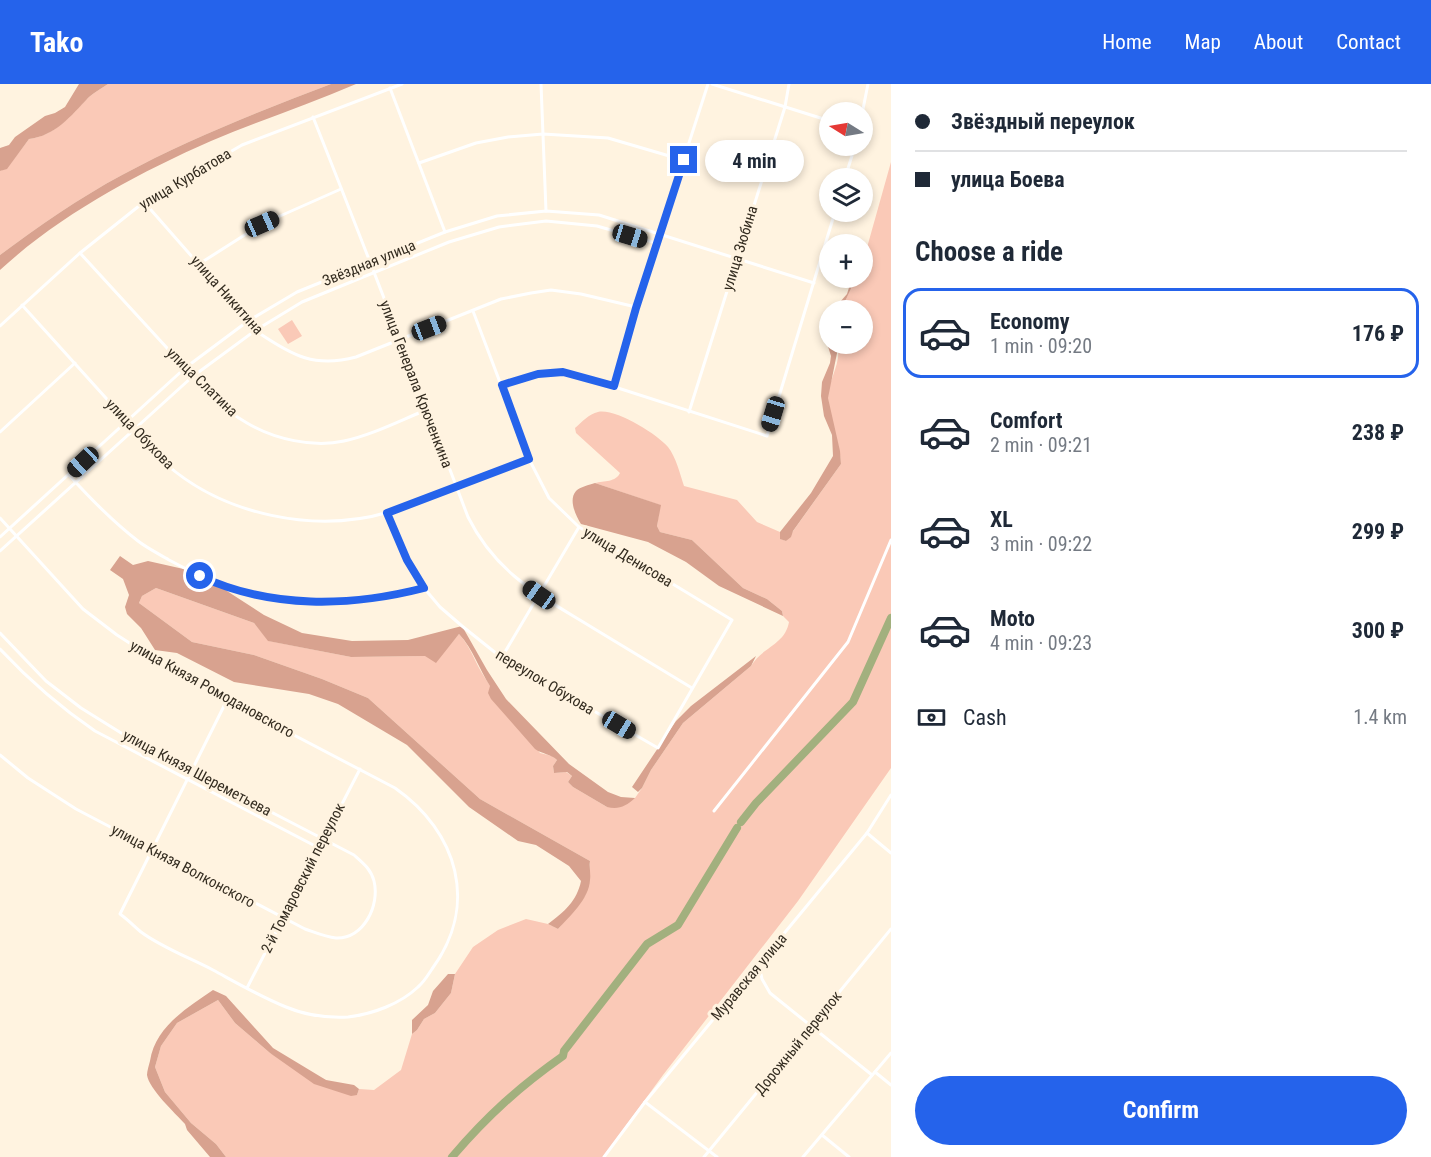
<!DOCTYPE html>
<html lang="en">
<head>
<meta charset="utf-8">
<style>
	body { margin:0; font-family:"Roboto Condensed",sans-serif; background:#f2f2f3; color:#1f2937; height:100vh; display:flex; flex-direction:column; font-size:22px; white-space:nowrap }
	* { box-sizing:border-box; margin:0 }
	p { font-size:20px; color:#747a83 }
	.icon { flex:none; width:33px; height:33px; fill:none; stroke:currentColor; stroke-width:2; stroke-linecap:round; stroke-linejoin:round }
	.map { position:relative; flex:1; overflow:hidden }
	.side { display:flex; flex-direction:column; background:#fff; width:540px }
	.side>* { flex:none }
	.guide { display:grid; align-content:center; height:132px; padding:0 24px; background:#fff }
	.needle { width:39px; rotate:281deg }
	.fabs { position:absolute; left:819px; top:18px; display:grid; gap:12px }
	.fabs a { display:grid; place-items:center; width:54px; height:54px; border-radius:50%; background:#fff; box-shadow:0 3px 9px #0003; font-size:30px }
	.end { position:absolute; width:27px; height:27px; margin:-14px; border:8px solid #2563eb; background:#fff; box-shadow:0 0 0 3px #fff }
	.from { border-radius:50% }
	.bubble { position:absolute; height:42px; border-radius:21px; background:#fff; box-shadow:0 3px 9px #0003; font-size:20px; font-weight:700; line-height:42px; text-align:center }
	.car { position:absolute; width:18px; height:36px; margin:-18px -9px; border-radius:8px; box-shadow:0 0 4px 2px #0007; background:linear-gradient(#222 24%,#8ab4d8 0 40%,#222 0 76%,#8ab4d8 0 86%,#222 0) }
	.guide b { display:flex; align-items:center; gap:21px; height:57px; font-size:22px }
	.guide b+b { border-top:2px solid #e0e1e3 }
	.guide i { width:15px; height:15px; background:#1f2937 }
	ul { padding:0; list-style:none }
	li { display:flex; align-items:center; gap:18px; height:90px; margin:0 12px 9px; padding:0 12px; border:3px solid transparent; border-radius:18px }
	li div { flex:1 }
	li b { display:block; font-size:22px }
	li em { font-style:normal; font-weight:700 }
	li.current { border-color:#2563eb }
	li>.icon { width:54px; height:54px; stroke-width:1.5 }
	h2 { padding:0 24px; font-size:27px; line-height:72px }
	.pay { display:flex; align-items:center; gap:15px; height:66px; padding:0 24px; font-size:22px }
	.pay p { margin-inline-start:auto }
	.primary-button { display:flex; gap:12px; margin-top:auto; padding:12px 24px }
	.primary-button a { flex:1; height:69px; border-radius:36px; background:#2563eb; color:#fff; font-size:24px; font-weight:700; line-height:69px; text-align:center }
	header { display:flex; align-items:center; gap:36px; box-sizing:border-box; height:84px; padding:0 30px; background:#2563eb; color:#fff }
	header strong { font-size:28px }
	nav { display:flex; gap:33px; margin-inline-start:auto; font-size:21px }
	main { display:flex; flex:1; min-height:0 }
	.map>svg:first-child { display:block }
	.green { fill:#fac9b7 }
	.forest { fill:#d8a28f }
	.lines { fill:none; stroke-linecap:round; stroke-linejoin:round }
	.river { stroke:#a2b07e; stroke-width:8 }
	.street { stroke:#fff; stroke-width:3 }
	.route { stroke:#2563eb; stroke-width:8 }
	.labels { text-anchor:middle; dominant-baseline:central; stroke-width:6; stroke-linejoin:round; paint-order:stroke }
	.street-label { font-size:15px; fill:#342c20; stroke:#fff3e0 }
</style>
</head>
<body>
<header>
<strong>Tako</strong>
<nav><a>Home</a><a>Map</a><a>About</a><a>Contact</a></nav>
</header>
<main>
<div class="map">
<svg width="891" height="1073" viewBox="0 0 891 1073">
	<rect width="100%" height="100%" fill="#fff3e0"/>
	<g class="green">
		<path d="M108 0H331C260 27 189 55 122 91 79 114 39 142 0 171V87L7 84 29 55C55 52 71 31 88 14 93 9 101 5 108 0Z"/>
		<path d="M891 78V684L798 817 663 991 603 1073H226L216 1060 191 1039 165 1008 155 983 161 962 177 939 218 916 235 939 270 969 357 1011 359 1005 374 1006 401 986 412 950 417 946 424 935 435 929 451 909 455 890 473 863 498 846 526 835 548 840 558 845 585 812 590 791V777L480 715 368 614 322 595 254 571 192 558 139 519 142 512 156 504 254 539 269 557 351 573 425 572 448 563 459 550C471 563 475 579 485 594 502 620 522 644 540 669L552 672 557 676 553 682 554 689 566 688 572 692 568 698 573 703 607 723 635 714 642 704 651 686 683 639 751 582C762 563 785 561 789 538L783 532 782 527 767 515 743 504 692 456 660 448 657 442 660 421 595 399C604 397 616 398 620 389L576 349 575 344C582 338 589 330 598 328 615 324 657 350 668 363 676 373 680 390 684 402L737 416 757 438 780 448 781 455 786 457 841 380C840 357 829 337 828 315 827 297 843 278 837 260H862V226H841L856 194H862C863 181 868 172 868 160Z"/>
		<path d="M292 236 302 252 288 260 278 245Z"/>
	</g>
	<g class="forest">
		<path d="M79 0H108C101 5 93 9 88 14 71 32 55 52 29 55L7 85 0 87V64L9 61 15 53 45 32 55 29 65 23Z"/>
		<path d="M331 0H356C308 21 258 37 211 57 136 90 60 131 0 186V171C39 142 79 114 122 91 189 55 260 27 331 0Z"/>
		<path d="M852 194H856L841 226H833L847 210Z"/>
		<path d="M829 230 830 260H837L838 264 828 314 840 367 841 380 793 447 791 453 786 457 780 455V448L811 409 833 372 832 351 824 332 821 312 822 298 830 279 831 272 825 253Z"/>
		<path d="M595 399 661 421 657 442 660 448 692 456 743 504 767 515 782 527 783 532 719 502 686 478 648 458 581 440C576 432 568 416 576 407 580 403 589 401 595 399Z"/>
		<path d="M120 472 133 481 148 477 188 486 213 498 264 531 302 549 352 557 408 556 462 542 487 586 506 615 569 680 608 708 621 713 635 714C626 722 619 726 607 723L573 703 568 698 572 692 567 688 554 689 553 682 557 676C551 670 542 670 535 665L491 615 488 609 490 602C479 585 473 565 459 550L436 579 425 572 351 573 268 557 254 539 156 504 142 512 139 519 192 558 254 571 322 595 368 614 480 715 590 777C589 783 591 790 590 796 589 815 570 832 558 845L548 840C564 828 577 817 581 797L569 782 536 761 518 757 469 723 407 661 338 620 309 610 234 598 177 569 155 566 141 544 127 530 125 523 129 511 123 495 110 486Z"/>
		<path d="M756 572 751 582 683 639 651 686 642 704 638 708 632 703 676 637 691 622Z"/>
		<path d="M448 890H455L451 909 435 929 424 935 417 946 412 950V936L428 921 433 907Z"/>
		<path d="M213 906 226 912 273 964 326 996 354 1001 359 1005 357 1011 351 1012 314 1000 270 969 235 939 218 916 177 939 161 962 155 983 165 1008 191 1039 216 1060 226 1073H210L187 1046 185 1040C175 1029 149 1005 147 991 147 987 149 981 150 977 155 943 187 924 213 906Z"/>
	</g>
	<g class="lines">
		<g class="river">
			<path d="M741 738 756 719 853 618 891 534"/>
			<path d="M452 1073C487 1032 519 1003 563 972L564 967 647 860 678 841 737 744"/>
		</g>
		<g class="street">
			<path d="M541 0 546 127"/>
			<path d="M712 0 830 37"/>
			<path d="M390 4 445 148"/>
			<path d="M862 30 868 0"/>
			<path d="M313 33C366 166 417 299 468 433 497 491 541 512 593 544 626 564 659 584 692 604"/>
			<path d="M419 79 476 59 508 53 543 50 608 54 683 76"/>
			<path d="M845 94 855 62"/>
			<path d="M144 118 259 249C293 272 315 284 356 273L501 215 531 209 551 206 581 210 636 223"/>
			<path d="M80 169C109 201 138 232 167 264 191 290 215 321 247 339 274 355 313 364 344 357 372 351 399 337 426 326"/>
			<path d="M199 180 262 140 341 105"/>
			<path d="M22 221C53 255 83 289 114 323 130 342 147 363 166 380 224 431 315 450 389 428 437 414 483 393 529 375"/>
			<path d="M0 242 80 169 144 118 242 61 402 0"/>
			<path d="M502 301 538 289 563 288 590 295 767 352 835 128"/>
			<path d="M614 302 636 223 708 0"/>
			<path d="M689 328 785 23 789 0"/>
			<path d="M0 348 75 279"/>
			<path d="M69 391C87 411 116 440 138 457 147 464 159 470 169 476 250 522 335 527 424 504"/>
			<path d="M387 429 407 476 424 504 440 523 462 542 502 574 658 664 732 536 579 443 549 414 529 375 473 227"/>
			<path d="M0 434 83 525 117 551 156 576 227 616 395 704C458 748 479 821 432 885 428 891 424 898 418 903 400 920 373 930 348 933 328 934 305 931 286 923 261 913 237 899 213 886 190 874 161 863 141 848 134 842 127 835 120 830L227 616"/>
			<path d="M0 453 185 284 248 237 297 208 445 148 497 132 546 127 599 131 814 199"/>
			<path d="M0 467 192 293 256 246 302 218 449 158 499 143 546 137 597 142 656 159"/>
			<path d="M0 549 46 597 81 624 134 657 354 771C363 779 371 785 374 797 380 821 364 855 336 854 325 853 314 848 305 845L76 725 28 694 0 671"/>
			<path d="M0 565C29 596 60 623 95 647L319 764"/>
			<path d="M502 573 579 443"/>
			<path d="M714 727 848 558 891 456"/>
			<path d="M867 749 891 769"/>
			<path d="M759 881 762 895 770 909 872 991"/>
			<path d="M247 904 360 685"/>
			<path d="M875 988 891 1001"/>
			<path d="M645 1018 717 1073"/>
			<path d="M822 1051 849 1073"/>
			<path d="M604 1073 645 1018 867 749 891 711"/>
			<path d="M704 1073 891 845"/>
			<path d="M803 1073 891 969"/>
		</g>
	</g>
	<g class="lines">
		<path class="route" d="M200 492C270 525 350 523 424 504L407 476 387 429 529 375 502 301 538 290 563 288 614 302 636 224 684 76"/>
	</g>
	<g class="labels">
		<g class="street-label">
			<text transform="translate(185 95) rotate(-31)">улица Курбатова</text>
			<text transform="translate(740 164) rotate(-73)">улица Зюбина</text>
			<text transform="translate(369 179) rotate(-22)">Звёздная улица</text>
			<text transform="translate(227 211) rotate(48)">улица Никитина</text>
			<text transform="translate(202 298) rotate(44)">улица Слатина</text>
			<text transform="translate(416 300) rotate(69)">улица Генерала Крюченкина</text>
			<text transform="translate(140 350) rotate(46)">улица Обухова</text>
			<text transform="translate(628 473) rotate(31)">улица Денисова</text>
			<text transform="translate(545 598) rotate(31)">переулок Обухова</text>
			<text transform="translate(212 605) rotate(29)">улица Князя Ромодановского</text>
			<text transform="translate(197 689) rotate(28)">улица Князя Шереметьева</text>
			<text transform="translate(183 782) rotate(28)">улица Князя Волконского</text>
			<text transform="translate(303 794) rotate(-63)">2-й Томаровский переулок</text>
			<text transform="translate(749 893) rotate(-50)">Муравская улица</text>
			<text transform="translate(798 959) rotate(-51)">Дорожный переулок</text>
		</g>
	</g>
</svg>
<div class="fabs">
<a><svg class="needle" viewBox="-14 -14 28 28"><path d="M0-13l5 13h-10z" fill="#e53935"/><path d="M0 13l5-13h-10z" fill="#747a83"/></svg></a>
<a><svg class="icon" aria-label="layers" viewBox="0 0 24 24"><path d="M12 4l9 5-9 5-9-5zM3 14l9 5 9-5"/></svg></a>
<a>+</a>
<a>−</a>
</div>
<i class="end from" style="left:200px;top:492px"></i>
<i class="end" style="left:684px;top:76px"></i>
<div class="bubble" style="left:705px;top:56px;width:99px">4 min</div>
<i class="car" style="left:262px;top:140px;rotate:66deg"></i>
<i class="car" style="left:630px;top:152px;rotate:107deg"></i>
<i class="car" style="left:429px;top:244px;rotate:69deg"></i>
<i class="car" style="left:773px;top:330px;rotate:197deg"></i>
<i class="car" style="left:83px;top:378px;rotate:227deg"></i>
<i class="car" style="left:539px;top:511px;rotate:305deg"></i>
<i class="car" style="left:619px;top:641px;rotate:121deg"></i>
</div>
<section class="side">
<div class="guide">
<b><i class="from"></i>Звёздный переулок</b>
<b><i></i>улица Боева</b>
</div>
<h2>Choose a ride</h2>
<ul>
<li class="current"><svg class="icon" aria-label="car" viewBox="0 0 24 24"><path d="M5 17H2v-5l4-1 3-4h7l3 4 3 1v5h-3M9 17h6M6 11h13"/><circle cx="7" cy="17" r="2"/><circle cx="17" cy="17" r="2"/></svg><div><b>Economy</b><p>1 min · 09:20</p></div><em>176 ₽</em></li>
<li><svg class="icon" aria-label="car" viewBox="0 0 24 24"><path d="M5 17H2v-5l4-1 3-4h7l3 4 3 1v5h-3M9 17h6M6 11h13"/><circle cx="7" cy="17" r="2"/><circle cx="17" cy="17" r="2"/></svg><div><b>Comfort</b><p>2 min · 09:21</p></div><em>238 ₽</em></li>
<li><svg class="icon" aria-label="car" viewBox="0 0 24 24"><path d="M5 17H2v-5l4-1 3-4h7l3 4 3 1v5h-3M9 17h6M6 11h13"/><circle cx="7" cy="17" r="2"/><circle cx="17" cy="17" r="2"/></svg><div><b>XL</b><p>3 min · 09:22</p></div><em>299 ₽</em></li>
<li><svg class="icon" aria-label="car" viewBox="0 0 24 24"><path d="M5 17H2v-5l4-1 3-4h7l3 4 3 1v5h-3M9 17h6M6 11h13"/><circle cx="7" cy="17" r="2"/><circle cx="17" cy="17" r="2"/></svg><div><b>Moto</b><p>4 min · 09:23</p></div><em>300 ₽</em></li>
</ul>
<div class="pay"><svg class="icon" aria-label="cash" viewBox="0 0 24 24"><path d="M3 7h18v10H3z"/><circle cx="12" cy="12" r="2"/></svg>Cash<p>1.4 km</p></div>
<div class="primary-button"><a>Confirm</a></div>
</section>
</main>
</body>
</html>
